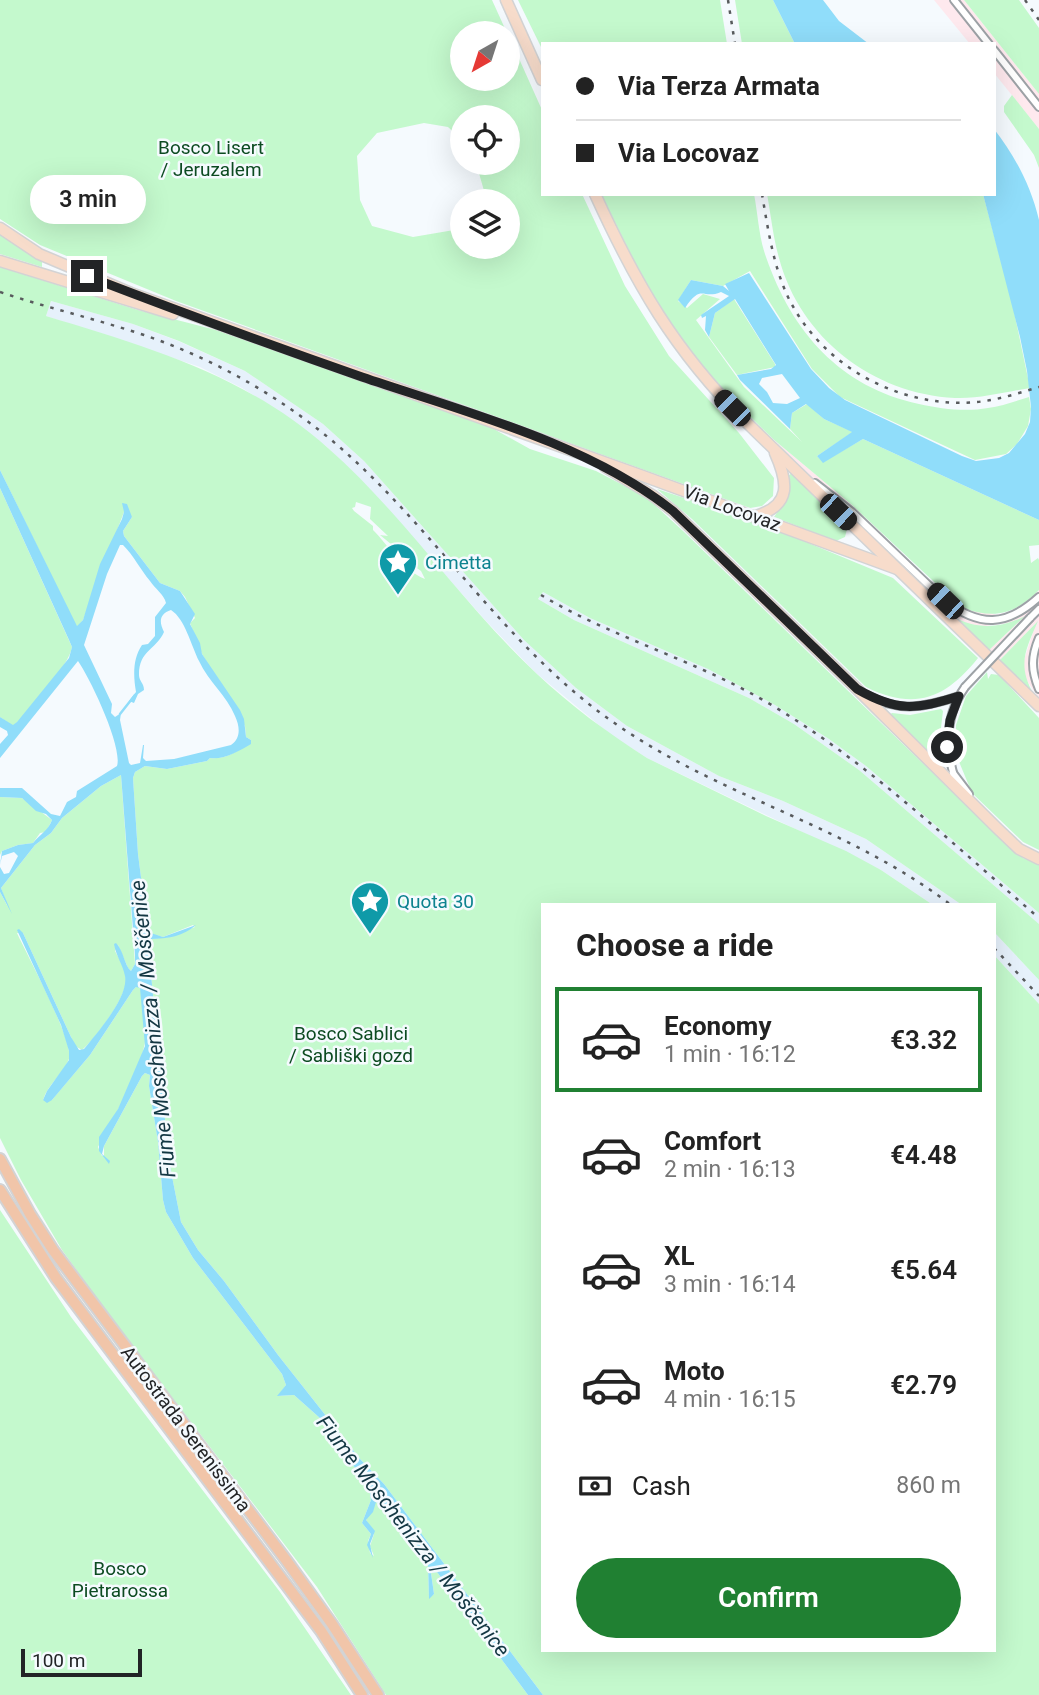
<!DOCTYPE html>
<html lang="en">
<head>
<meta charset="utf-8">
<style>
	body { margin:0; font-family:Roboto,sans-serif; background:#f6f6f6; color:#222; height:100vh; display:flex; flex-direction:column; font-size:26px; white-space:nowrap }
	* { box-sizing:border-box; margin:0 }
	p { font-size:23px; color:#767676 }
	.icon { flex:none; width:38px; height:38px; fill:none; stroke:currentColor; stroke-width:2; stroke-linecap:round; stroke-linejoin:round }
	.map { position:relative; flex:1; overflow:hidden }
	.sheet { position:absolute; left:541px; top:903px; width:455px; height:749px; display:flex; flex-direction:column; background:#fff; border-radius:0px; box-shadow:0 7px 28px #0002 }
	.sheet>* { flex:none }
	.hud { position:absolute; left:541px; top:42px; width:455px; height:154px; border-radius:0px; box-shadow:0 7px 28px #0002; display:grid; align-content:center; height:154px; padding:0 35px; background:#fff }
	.needle { width:46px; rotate:219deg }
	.fabs { position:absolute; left:450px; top:21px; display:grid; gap:14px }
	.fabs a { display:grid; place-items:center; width:70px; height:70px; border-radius:50%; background:#fff; box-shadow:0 7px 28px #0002; font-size:35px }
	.scale { position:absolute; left:21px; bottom:18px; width:121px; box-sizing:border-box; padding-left:7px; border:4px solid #222426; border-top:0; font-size:19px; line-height:24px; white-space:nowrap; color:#222426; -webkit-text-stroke:5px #f5fafe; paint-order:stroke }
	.end { position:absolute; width:32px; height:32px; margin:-16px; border:9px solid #222426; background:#fff; box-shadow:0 0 0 4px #fff }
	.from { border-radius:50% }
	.bubble { position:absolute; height:49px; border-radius:24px; background:#fff; box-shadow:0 7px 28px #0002; font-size:23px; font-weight:600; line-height:49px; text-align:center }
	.car { position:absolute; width:21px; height:42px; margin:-21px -10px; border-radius:9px; box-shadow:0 0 5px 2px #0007; background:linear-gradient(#222 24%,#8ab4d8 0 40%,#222 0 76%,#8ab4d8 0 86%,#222 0) }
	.hud b { display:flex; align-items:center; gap:24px; height:66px; font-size:26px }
	.hud b+b { border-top:2px solid #e0e0e0 }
	.hud i { width:18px; height:18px; background:#222 }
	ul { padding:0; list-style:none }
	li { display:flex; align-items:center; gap:21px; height:105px; margin:0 14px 10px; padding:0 21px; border:4px solid transparent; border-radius:0px }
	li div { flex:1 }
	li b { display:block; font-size:26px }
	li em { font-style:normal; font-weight:600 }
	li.active { border-color:#208032 }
	li>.icon { width:63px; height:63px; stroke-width:1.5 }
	h2 { padding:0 35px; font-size:32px; line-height:84px }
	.pay { display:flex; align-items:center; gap:18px; height:77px; padding:0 35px; font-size:26px }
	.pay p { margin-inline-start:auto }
	.action { display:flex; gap:14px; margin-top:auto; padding:14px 35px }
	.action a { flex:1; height:80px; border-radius:42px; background:#208032; color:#fff; font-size:28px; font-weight:600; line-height:80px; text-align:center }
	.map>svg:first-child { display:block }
	.built { fill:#e6f1fb }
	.industrial { fill:#fee9ee }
	.green { fill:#c4f9cd; fill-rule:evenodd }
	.water { fill:#90ddfa; fill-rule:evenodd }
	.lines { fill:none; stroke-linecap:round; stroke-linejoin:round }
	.stream { stroke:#90ddfa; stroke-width:2.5 }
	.street-casing { stroke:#9da2a6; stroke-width:10 }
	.primary-casing { stroke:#d3d3d4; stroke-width:13 }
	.highway-casing { stroke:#d3d3d4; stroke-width:14 }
	.street { stroke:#fff; stroke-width:6 }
	.primary { stroke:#f7dccb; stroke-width:10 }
	.highway { stroke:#f1c5a9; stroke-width:10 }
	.rail { stroke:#585b5d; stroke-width:2.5; stroke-dasharray:3.5 7; stroke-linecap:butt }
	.street-bridge-casing { stroke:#9da2a6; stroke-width:10; stroke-linecap:butt }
	.street-bridge { stroke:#fff; stroke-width:6 }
	.route { stroke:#222426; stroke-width:9 }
	.labels { text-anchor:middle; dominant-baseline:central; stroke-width:5; stroke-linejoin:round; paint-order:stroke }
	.park-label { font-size:19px; fill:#0c4b21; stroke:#f5fafe }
	.street-label { font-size:19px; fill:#222426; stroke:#f5fafe }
	.culture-label { font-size:19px; fill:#0d838f; stroke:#f5fafe; text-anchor:start }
	.water-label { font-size:21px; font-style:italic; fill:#133743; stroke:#f5fafe }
</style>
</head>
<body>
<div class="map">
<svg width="1039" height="1695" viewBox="0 0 1039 1695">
	<rect width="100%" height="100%" fill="#f5fafe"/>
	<g class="built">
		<path d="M51 301 133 324 178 341 245 371 323 424 364 461 524 640 576 688 627 726 719 776 783 801 866 839 962 905H933L881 870 647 758 611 735 536 673 486 621 360 479 326 446 277 410 242 388 200 367 46 316Z"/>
		<path d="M543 592 590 618 708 669 775 705 829 739 866 766 1039 913V924L859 770 794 724 749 698 574 620 538 599Z"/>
		<path d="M994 932 1039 980V1004L994 955Z"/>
	</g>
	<g class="industrial">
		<path d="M934 0H964L1039 94V129L994 73V44H970Z"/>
		<path d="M773 439 852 505 940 590 996 615 1012 611 1028 601 1039 590V698L1025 678 1023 663 1036 623 999 661 988 651 1023 618 1014 622 985 626 968 624 954 617Z"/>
	</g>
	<g class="green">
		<path d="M0 0H492L507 33H462V79H508V34L542 110V194H582L625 286 669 356 739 433 774 478 773 496 762 506 750 508 176 301 40 245 0 219ZM462 117H508V163H476L487 201H508V247H462V226L454 230 413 237 372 226 360 200 357 156 377 133 424 123 448 127 462 140Z"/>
		<path d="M518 0H720L727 44H542V49Z"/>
		<path d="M735 0H773L795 44H742Z"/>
		<path d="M964 0H1019L1039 28V94Z"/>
		<path d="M1012 95 1039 129V168L1034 155 1004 112V106Z"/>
		<path d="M601 194H754C758 215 759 238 766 257 792 332 840 387 919 404 941 409 966 412 988 408 1002 406 1016 401 1029 397L1031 409 1028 426 1017 444 1006 454 975 460 840 397 812 369 750 271 723 286 691 280 678 301 687 308 703 294 720 299 696 320 744 387 802 442 790 429 792 413 807 404 824 419 853 432 817 456 823 462 863 439 1039 520V545L1029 546 1031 563 1038 558 1039 560V590C1014 615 995 619 962 608L852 505 773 439 715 382 660 313Z"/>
		<path d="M767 194H983L1012 302 1030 388C1005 392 980 399 955 398 873 394 800 338 779 258 773 237 771 215 767 194Z"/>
		<path d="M0 234 42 260V267L0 254Z"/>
		<path d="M0 267 138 310 216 330 483 423 530 449 596 471 646 497 682 530 1002 840 1023 858 1039 865V913L866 766 829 739 775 705 708 669 590 618 543 592 538 599 574 620 749 698 794 724 859 770 1039 924V980L994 932V905H962L866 839 783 801 719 776 627 726 576 688 524 640 364 461 323 424 245 371 179 341 133 324 51 301 46 316C148 347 246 375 328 448 405 516 462 604 537 674 571 706 608 733 647 758L766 816 846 851 881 870 933 905H542V1650H994V955L1039 1004V1695H543L384 1484 360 1459 278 1355 224 1281 198 1250 181 1222 169 1161 148 943 151 939 170 937 195 927 193 925 163 937 148 933 138 854 133 778 135 772 145 766 167 769 207 761 210 758C226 760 240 750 251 740L246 737 245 726 202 654 190 623 195 618 185 597 180 591 160 583 124 536 123 531 132 517 124 512 83 620 77 627 75 624 0 470ZM356 502 371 507 370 519 388 536 380 535 415 564 414 566 421 571 425 579C403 570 389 546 373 530V526L354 511 352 508 355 507Z"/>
		<path d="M734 299 775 364V367L737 375 709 337 715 313Z"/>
		<path d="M792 473 847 529 845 537 836 541 774 517 786 499 788 476Z"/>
		<path d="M0 488 72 647C70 664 28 714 13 726L0 717Z"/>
		<path d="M657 489 760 523 893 578 978 658C945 699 915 711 866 687L692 519Z"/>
		<path d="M1025 616 988 651 954 617C977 630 1002 628 1025 616Z"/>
		<path d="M1038 621C1026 649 1017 664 1033 693L999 661Z"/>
		<path d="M987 672 988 679 991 674 999 675 1039 718V850L1023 842 972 793 955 752 956 725 966 696Z"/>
		<path d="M941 709 943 711 940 736 942 763 940 765 888 716 892 713 910 715Z"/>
		<path d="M121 775 135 964 131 971 128 968 118 945 115 951C120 960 125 969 126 978 128 996 95 1039 82 1050L75 1046 71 1037 23 933H17C26 953 75 1043 69 1059 63 1074 48 1084 43 1100H52L56 1095 90 1055 133 990 136 987H140C145 1001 148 1034 144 1047 137 1079 113 1118 98 1147L102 1156H104V1146L142 1076 145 1073 150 1075 149 1086 158 1142 163 1200 166 1212 193 1258 282 1374 286 1385 278 1396 294 1395 321 1419 369 1488 371 1500 362 1523 371 1534 368 1541 370 1553 374 1556 370 1546 374 1534 366 1520 375 1502 383 1504 425 1555 428 1563 429 1598 434 1594 431 1573 437 1572 528 1695H386L317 1587 106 1311 62 1250 21 1180 0 1138V892L8 907 1 888 35 845 51 833 62 818 101 786Z"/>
		<path d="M0 797 22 798 52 820 46 832 40 833 33 843 18 845 2 851 0 855Z"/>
		<path d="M0 1210 71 1317 280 1592 351 1695H0Z"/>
	</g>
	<g class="water">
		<path d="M773 0H823L839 21 869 44H795Z"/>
		<path d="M994 129C1015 156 1031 186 1039 220V520L863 439 823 463 817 456 852 432 824 419 806 404 792 413 790 429 740 380 737 375 771 369 776 365 735 299 715 313 709 337 705 330 706 316 702 318 701 315 729 296 721 292C702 300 702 283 685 308L678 300 691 280 723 286 729 291 725 284 749 273 811 369 829 388 845 400 962 456 976 461 999 458 1009 453 1025 434 1030 422 1031 407 1027 371 1020 337 983 194H994ZM782 374 800 398 787 404 773 403 767 392 759 384 762 378Z"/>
		<path d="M0 470 77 626 83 620 100 564 122 519 124 512 122 503 127 504 132 517 123 531 124 536 160 583 180 591 195 614 190 624 200 643 202 654 240 710 244 719 246 737 251 740V744C239 751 224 760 210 758L207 761 167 769 145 766 135 772 133 778 138 854 148 932 163 937 196 925C184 936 167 939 151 939L148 943 169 1161 181 1222 198 1250 224 1281 278 1355 360 1459 384 1484 543 1695H528L437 1572 431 1573 434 1594 429 1599 428 1563 425 1555 383 1504 376 1502 373 1512 366 1520 375 1531 370 1544 373 1558 367 1545 371 1534 362 1523 371 1500 369 1488 321 1419 294 1395 277 1396 286 1385 282 1374 193 1258 166 1212 163 1200 158 1142 149 1086 150 1075 145 1073 142 1076 104 1146 102 1154 110 1161 109 1164 99 1151V1137L118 1109 145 1046 140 988 136 987 133 990 90 1055 52 1100 47 1103 43 1100 47 1091 69 1060V1051L61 1025 17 930 19 929 23 933 71 1037 79 1050 84 1049C97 1033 129 997 125 976 123 965 116 956 114 944L116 943C124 951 124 965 131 971L135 964V955L121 775 101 786 62 818 51 833 35 845 1 888 12 914 0 892V867L4 874 9 873 18 856 14 852 2 856 0 865 2 851 18 845 33 843C40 834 48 831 52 820L46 814 36 811 22 798 0 797V788H22L51 814 60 816 67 802 76 797 77 791 117 766C123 747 90 678 78 661L0 758V744L8 735 7 731 0 727V717L13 725 17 722 69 658 72 647 69 640 0 488ZM120 545H123C134 556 140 569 150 581 155 589 164 594 166 603L155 617V636L148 644 142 645C133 658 133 675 136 692L129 701 134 703 138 694 144 690C144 683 139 681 139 675 139 650 156 650 164 632 159 622 159 614 171 610 185 619 191 645 199 661 208 681 227 696 235 716 240 727 241 738 231 745L174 759 146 761 143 758 144 745H143L140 763 131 765 129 763 120 720 121 713 115 717 111 713 112 704 84 645 107 574Z"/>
	</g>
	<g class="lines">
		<path class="stream" d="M120 714 135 695"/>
		<g class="street-casing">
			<g id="street">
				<path d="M954 0 989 44"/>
				<path d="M994 50 1039 107"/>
				<path d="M815 483 852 512 945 601C980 627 1006 627 1039 597"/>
				<path d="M1030 618 1039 609"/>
				<path d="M1039 638C1031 657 1031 670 1039 689"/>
				<path d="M867 695C899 713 926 707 959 696"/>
				<path d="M953 773 969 794"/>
				<path d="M954 776C945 745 946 714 965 687"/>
			</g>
		</g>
		<g class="primary-casing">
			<g id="primary">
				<path d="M506 0 542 80"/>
				<path d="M595 194C636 284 674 350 745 421L1039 706"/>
				<path d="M0 228 39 254 131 293 643 476 897 569"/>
				<path d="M0 261 173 314"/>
				<path d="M605 467 652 495 673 511 857 689 998 829 1019 849 1039 859"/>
				<path d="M756 516C792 505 788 482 775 453"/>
			</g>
		</g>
		<g class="highway-casing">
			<g id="highway">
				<path d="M0 1159 30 1214 53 1250 286 1560 332 1624 378 1695"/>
				<path d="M0 1190 56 1278 321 1631 362 1695"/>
			</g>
		</g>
		<use href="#street" class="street"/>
		<use href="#primary" class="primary"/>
		<use href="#highway" class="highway"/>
		<g class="rail">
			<path d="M728 0 735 44"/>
			<path d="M1025 0 1039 20"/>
			<path d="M762 194C768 229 773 265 788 297 822 367 901 409 977 402 998 400 1019 393 1039 387"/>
			<path d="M0 292C48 308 96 319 144 335 217 360 285 399 343 450 437 533 504 643 606 717 714 796 844 823 951 905"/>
			<path d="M541 595C611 637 692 659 763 700 865 759 950 842 1039 918"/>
			<path d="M994 948 1039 996"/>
		</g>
		<g class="street-bridge-casing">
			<path id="street-bridge" d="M965 687 1030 618"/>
		</g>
		<use href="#street-bridge" class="street-bridge"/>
	</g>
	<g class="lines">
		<path class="route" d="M87 276C178 311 270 345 362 377 465 412 587 443 673 511L857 689C897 712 916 710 959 696L950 720 947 747"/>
	</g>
	<defs>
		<g id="sight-pin" transform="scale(2.0125)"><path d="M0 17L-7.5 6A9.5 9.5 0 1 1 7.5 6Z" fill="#0f9aa8" stroke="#f5fafe"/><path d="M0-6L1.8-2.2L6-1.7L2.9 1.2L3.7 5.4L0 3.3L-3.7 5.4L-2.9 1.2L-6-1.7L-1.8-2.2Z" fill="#fff"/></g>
	</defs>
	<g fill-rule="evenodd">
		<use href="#sight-pin" x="398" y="562"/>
		<use href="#sight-pin" x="370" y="901"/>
	</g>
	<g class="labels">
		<g class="park-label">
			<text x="211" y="147">Bosco Lisert<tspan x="211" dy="22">/ Jeruzalem</tspan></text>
			<text x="351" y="1033">Bosco Sablici<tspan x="351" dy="22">/ Sabliški gozd</tspan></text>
			<text x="120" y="1568">Bosco<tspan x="120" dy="22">Pietrarossa</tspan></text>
		</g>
		<g class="street-label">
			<text transform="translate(732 508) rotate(20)">Via Locovaz</text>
			<text transform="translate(186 1429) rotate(53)">Autostrada Serenissima</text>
		</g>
		<g class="culture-label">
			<text x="425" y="562">Cimetta</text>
			<text x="397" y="901">Quota 30</text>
		</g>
		<g class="water-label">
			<text transform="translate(153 1029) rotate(-96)">Fiume Moschenizza / Moščenice</text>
			<text transform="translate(413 1536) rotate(52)">Fiume Moschenizza / Moščenice</text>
		</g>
	</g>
</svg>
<div class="fabs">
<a><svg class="needle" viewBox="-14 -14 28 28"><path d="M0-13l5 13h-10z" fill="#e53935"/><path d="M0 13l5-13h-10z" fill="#767676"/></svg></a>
<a><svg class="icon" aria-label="locate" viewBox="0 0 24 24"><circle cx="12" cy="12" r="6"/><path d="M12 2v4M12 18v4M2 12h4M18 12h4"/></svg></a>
<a><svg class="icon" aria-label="layers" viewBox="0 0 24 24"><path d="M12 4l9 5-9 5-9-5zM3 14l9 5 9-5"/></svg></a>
</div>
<div class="scale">100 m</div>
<i class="end from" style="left:947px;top:747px"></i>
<i class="end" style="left:87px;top:276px"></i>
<div class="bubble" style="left:30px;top:175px;width:116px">3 min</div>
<i class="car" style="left:732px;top:408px;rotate:315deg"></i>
<i class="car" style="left:838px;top:512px;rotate:134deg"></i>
<i class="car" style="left:945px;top:601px;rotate:314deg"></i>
<div class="hud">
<b><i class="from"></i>Via Terza Armata</b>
<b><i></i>Via Locovaz</b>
</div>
<section class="sheet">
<h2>Choose a ride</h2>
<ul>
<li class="active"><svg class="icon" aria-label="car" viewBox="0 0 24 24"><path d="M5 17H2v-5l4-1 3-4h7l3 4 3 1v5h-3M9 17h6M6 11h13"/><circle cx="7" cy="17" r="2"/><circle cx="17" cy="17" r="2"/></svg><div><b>Economy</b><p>1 min · 16:12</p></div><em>€3.32</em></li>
<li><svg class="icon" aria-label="car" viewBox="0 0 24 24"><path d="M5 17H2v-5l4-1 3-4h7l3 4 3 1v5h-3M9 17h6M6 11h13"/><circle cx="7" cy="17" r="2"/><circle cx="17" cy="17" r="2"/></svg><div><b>Comfort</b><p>2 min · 16:13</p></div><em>€4.48</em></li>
<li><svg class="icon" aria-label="car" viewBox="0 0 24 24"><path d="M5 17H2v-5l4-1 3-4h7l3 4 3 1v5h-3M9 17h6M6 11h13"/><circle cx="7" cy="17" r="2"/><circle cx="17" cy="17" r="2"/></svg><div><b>XL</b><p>3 min · 16:14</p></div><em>€5.64</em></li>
<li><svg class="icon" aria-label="car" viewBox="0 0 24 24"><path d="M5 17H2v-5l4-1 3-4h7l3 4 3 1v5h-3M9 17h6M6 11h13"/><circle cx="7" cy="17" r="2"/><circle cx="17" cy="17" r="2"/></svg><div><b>Moto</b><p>4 min · 16:15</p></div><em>€2.79</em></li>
</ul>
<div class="pay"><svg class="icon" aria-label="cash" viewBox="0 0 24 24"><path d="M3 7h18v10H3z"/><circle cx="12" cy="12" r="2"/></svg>Cash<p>860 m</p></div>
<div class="action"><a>Confirm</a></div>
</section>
</div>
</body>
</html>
